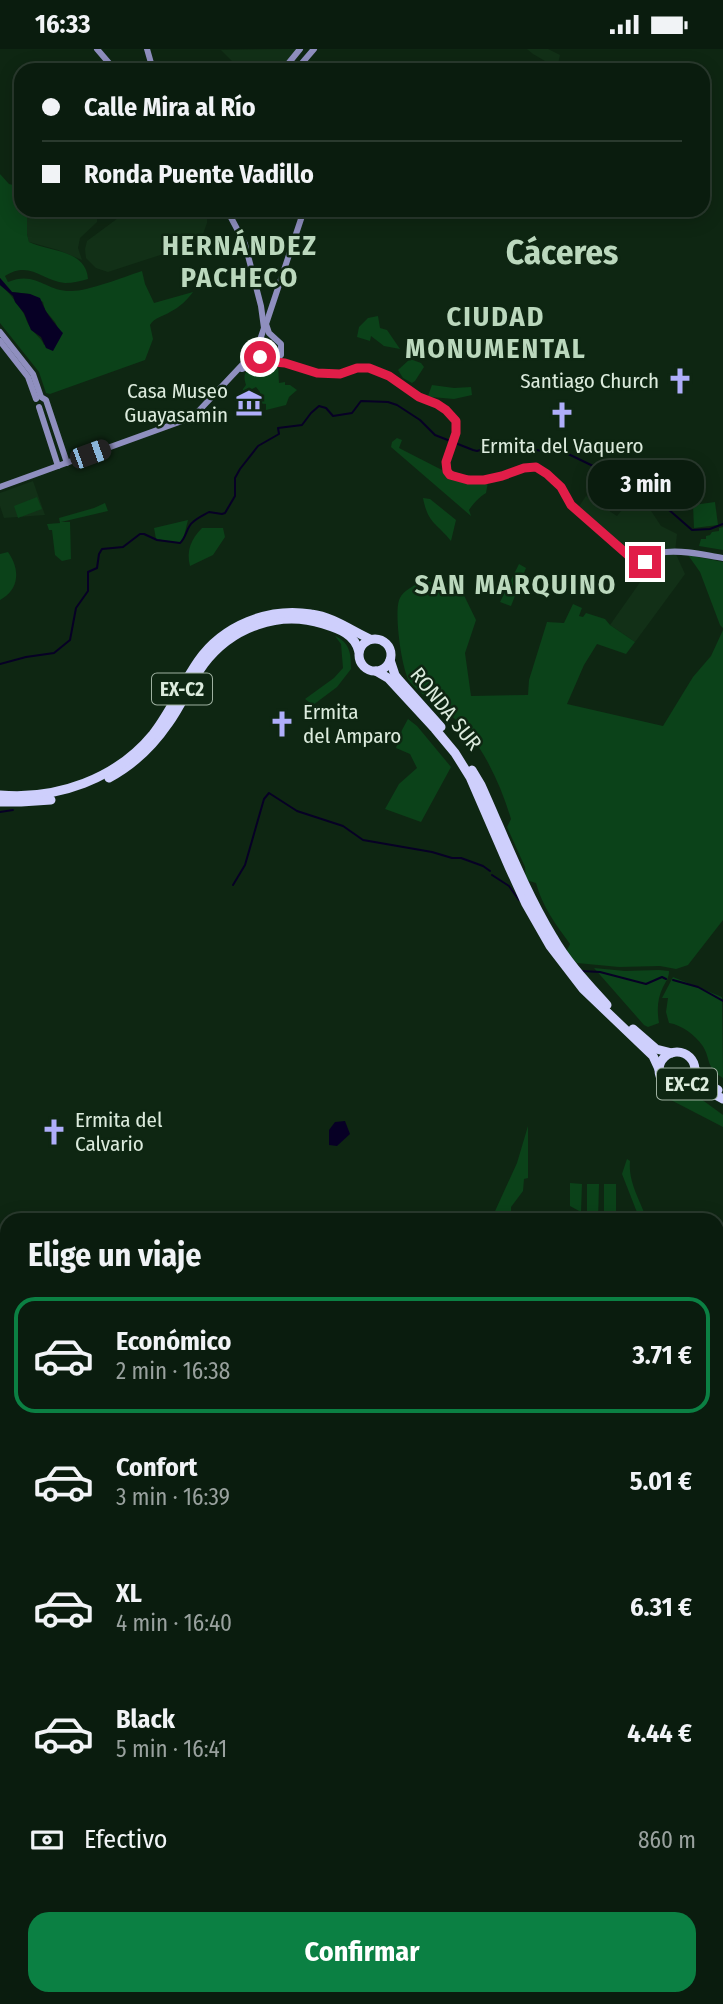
<!DOCTYPE html>
<html lang="es">
<head>
<meta charset="utf-8">
<style>
	body { margin:0; font-family:"Fira Sans Condensed",sans-serif; background:#132517; color:#f1f3f6; height:100vh; display:flex; flex-direction:column; font-size:26px; white-space:nowrap }
	* { box-sizing:border-box; margin:0 }
	p { font-size:23px; color:#99a19e }
	.icon { flex:none; width:38px; height:38px; fill:none; stroke:currentColor; stroke-width:2; stroke-linecap:round; stroke-linejoin:round }
	.map { position:relative; flex:1; overflow:hidden }
	.side { position:absolute; left:0px; top:1164px; width:724px; height:793px; display:flex; flex-direction:column; background:#0a1c0e; border-radius:21px 21px 0 0; box-shadow:0 4px 18px #0003,0 0 0 2px #2a3a2e }
	.side>* { flex:none }
	.top-card { position:absolute; left:14px; top:14px; width:696px; height:154px; border-radius:21px; box-shadow:0 4px 18px #0003,0 0 0 2px #2a3a2e; display:grid; align-content:center; height:154px; padding:0 28px; background:#0a1c0e }
	.end { position:absolute; width:32px; height:32px; margin:-16px; border:9px solid #e11d48; background:#fff; box-shadow:0 0 0 4px #fff }
	.from { border-radius:50% }
	.bubble { position:absolute; height:49px; border-radius:21px; background:#0a1c0e; box-shadow:0 4px 18px #0003,0 0 0 2px #2a3a2e; font-size:23px; font-weight:700; line-height:49px; text-align:center }
	.car { position:absolute; width:21px; height:42px; margin:-21px -10px; border-radius:9px; box-shadow:0 0 5px 2px #0007; background:linear-gradient(#222 24%,#8ab4d8 0 40%,#222 0 76%,#8ab4d8 0 86%,#222 0) }
	.top-card b { display:flex; align-items:center; gap:24px; height:66px; font-size:26px }
	.top-card b+b { border-top:2px solid #2a3a2e }
	.top-card i { width:18px; height:18px; background:#f1f3f6 }
	ul { padding:0; list-style:none }
	li { display:flex; align-items:center; gap:21px; height:116px; margin:0 14px 10px; padding:0 14px; border:4px solid transparent; border-radius:21px }
	li div { flex:1 }
	li b { display:block; font-size:26px }
	li em { font-style:normal; font-weight:700 }
	li.active { border-color:#0b8043 }
	li>.icon { width:63px; height:63px; stroke-width:1.5 }
	h2 { padding:0 28px; font-size:32px; line-height:84px }
	.pay { display:flex; align-items:center; gap:18px; height:77px; padding:0 28px; font-size:26px }
	.pay p { margin-inline-start:auto }
	.action { display:flex; gap:14px; margin-top:auto; padding:14px 28px }
	.action a { flex:1; height:80px; border-radius:21px; background:#0b8043; color:#fff; font-size:28px; font-weight:700; line-height:80px; text-align:center }
	.status { display:flex; justify-content:space-between; align-items:center; height:49px; padding:0 35px; background:#0a1c0e; direction:ltr }
	.status svg { height:19px; fill:currentColor }
	.map>svg:first-child { display:block }
	.built { fill:#123017 }
	.green { fill:#0b4219 }
	.water { fill:#070025 }
	.lines { fill:none; stroke-linecap:round; stroke-linejoin:round }
	.stream { stroke:#070025; stroke-width:2 }
	.secondary { stroke:#8f8fbf; stroke-width:6 }
	.highway { stroke:#cecffc; stroke-width:9 }
	.route { stroke:#e11d48; stroke-width:9 }
	.labels { text-anchor:middle; dominant-baseline:central; stroke-width:5; stroke-linejoin:round; paint-order:stroke }
	.shield { fill:#0e2612; stroke:#9eb0a0; stroke-width:2 }
	.shield-label { font-size:19px; font-weight:bold; fill:#dcebdd }
	.poi-label { font-size:21px; fill:#dcebdd; stroke:#0e2612; text-anchor:end }
	.street-label { font-size:21px; fill:#dcebdd; stroke:#0e2612 }
	.district-label { font-size:28px; font-weight:bold; letter-spacing:2px; fill:#bbd8bd; stroke:#0e2612 }
	.town-label { font-size:35px; font-weight:bold; fill:#bbd8bd; stroke:#0e2612 }
</style>
</head>
<body>
<div class="status"><b>16:33</b><svg viewBox="0 0 49 12"><path d="M0 12V9h3v3zM5 12V6h3v6zM10 12V3h3v9zM15 12V0h3v12zM26 1h20v11H26zM47 4h2v5h-2z"/></svg></div>
<div class="map">
<svg width="723" height="1955" viewBox="0 0 723 1955">
	<rect width="100%" height="100%" fill="#0e2612"/>
	<g class="built">
		<path d="M296 0 298 2 280 21H241L221 1Z"/>
		<path d="M527 0H548L560 6 557 19 533 5Z"/>
		<path d="M27 161H97V173L80 189 78 199 82 211 58 201 29 193 27 185Z"/>
		<path d="M129 161H207V174L203 185 191 196 108 223 96 219 86 209 85 200 87 192Z"/>
		<path d="M33 432 45 466 4 469 0 457V444Z"/>
		<path d="M638 442 661 477 677 485 675 503 685 525 635 593 610 576 648 522 640 510 578 459 586 447 617 467Z"/>
	</g>
	<g class="green">
		<path d="M0 125 9 135 21 138V161H27V185L29 193C49 203 86 200 88 230 81 232 73 234 65 234 42 232 30 211 5 227L8 233C36 221 46 243 72 242 88 242 124 228 142 222L145 235 154 254 193 243C187 251 180 258 170 263 162 268 155 268 150 276L153 290 145 311 50 345 46 344 39 323 0 274V236C10 244 15 252 22 262 26 267 26 273 30 278 34 285 41 288 44 296L59 281 55 273 45 261 43 253 30 245 12 243 0 229Z"/>
		<path d="M378 267 380 279 387 281 400 300 384 297 371 287 370 292 357 288 359 278 368 269Z"/>
		<path d="M410 310 421 314 424 318 415 332 412 334 403 329 398 321Z"/>
		<path d="M262 316H278L279 334 285 333V336H290L297 341 289 348 286 356 266 361V355L258 354 260 343 256 338 242 345 243 340 246 336C241 321 249 319 262 316Z"/>
		<path d="M432 336 454 339 471 338 472 346 454 350 431 348 428 347Z"/>
		<path d="M397 389 402 391 399 399 442 421 443 424C455 436 471 435 488 433L486 444C480 447 472 456 469 461L471 467 391 398 392 393Z"/>
		<path d="M657 427C675 436 672 440 668 459L654 453Z"/>
		<path d="M37 448 42 460 18 469 14 457Z"/>
		<path d="M423 449 430 450 456 471 451 492C437 474 428 475 423 449Z"/>
		<path d="M715 453 718 476 694 479 693 456Z"/>
		<path d="M105 454 108 462 61 473H70L71 510 62 512 55 506 52 481H49L47 475 60 474 59 469 94 459Z"/>
		<path d="M188 471 183 491 179 494 156 490 154 479Z"/>
		<path d="M723 478V501L699 497 701 490H706V487L710 486 712 483 719 482V479Z"/>
		<path d="M202 479H223L225 488 213 506 190 517C186 502 191 490 202 479Z"/>
		<path d="M8 503C20 520 20 540 0 551V505Z"/>
		<path d="M688 506 723 513V579L720 576 700 523Z"/>
		<path d="M519 515 526 519 511 557 500 553Z"/>
		<path d="M421 532 459 536 476 571 465 604 471 647 528 646 529 631 547 573 564 574 573 555 582 559 579 567 583 568 586 564 605 570 610 576 635 593 626 605 597 595 584 616 567 655 663 677 693 628 711 607 723 581V871L688 916 676 920 660 917 619 918 577 914 566 903 570 895C556 876 542 857 536 834L526 831 525 818 507 778 511 770C502 740 488 708 468 683 452 663 426 652 410 633 402 624 393 560 400 549 403 542 414 537 421 532Z"/>
		<path d="M335 587C350 594 351 604 351 620L337 638 313 656 305 650 334 629 343 619 341 595Z"/>
		<path d="M408 670 417 677 451 718 421 773 385 760 399 735 417 719 410 705 396 699 402 681Z"/>
		<path d="M594 919 625 922 659 921 669 922C669 929 666 932 663 938 657 950 657 962 659 974L648 978 644 976Z"/>
		<path d="M673 928 722 948 723 1029C705 1019 711 1008 702 996 695 986 682 976 669 974L666 963 668 949H662Z"/>
		<path d="M691 1049 701 1050 723 1066V1078L669 1050Z"/>
		<path d="M528 1077V1129L524 1130 523 1142 511 1158V1171H491L517 1114Z"/>
		<path d="M627 1110 630 1112C628 1133 640 1151 647 1171H640L622 1125Z"/>
		<path d="M570 1134 582 1135 581 1163 570 1157Z"/>
		<path d="M587 1135H599L598 1171H590L587 1167Z"/>
		<rect x="604" y="1135" width="12" height="36"/>
		<path d="M0 1342 7 1349V1481L0 1488Z"/>
		<path d="M7 1731V1950H10L9 1955H0V1736Z"/>
	</g>
	<g class="water">
		<path d="M0 229 12 243 30 245 40 249C42 253 43 257 45 260 46 264 60 281 63 284L53 302 46 299 41 288 31 281 24 264 15 253 13 247 0 236Z"/>
		<path d="M345 1072 350 1085 337 1097 329 1096V1081L335 1073Z"/>
	</g>
	<g class="lines">
		<g class="stream">
			<path d="M0 615 26 608 54 604 70 591 76 559 88 542V523L97 519 99 505 102 500 123 498 140 485H144L157 491 180 494C187 488 186 478 193 473 197 469 204 466 209 463L222 465 225 464 235 447V429L240 420 258 397 279 385 278 379 302 376 311 364 319 357 326 359 333 367 352 364 361 352 388 353 397 356 420 371 435 386 473 401 477 402 503 394 542 402H562L591 416 626 427 640 439 645 448 651 454 668 460 692 481 710 480 723 475"/>
			<path d="M0 763 13 761"/>
			<path d="M492 826 509 837 519 851"/>
			<path d="M233 836 245 816 264 750 269 744 297 762 343 777 363 791 432 803 452 809H461L483 817 490 822"/>
			<path d="M581 922 600 923 646 935 662 928 666 930"/>
			<path d="M673 931 698 938 723 952"/>
		</g>
		<g class="secondary">
			<path d="M97 0 115 21"/>
			<path d="M147 0 153 21"/>
			<path d="M283 21 300 0"/>
			<path d="M296 21 314 0"/>
			<path d="M0 283 33 325 41 348 46 351 67 414"/>
			<path d="M0 292 28 328 36 350"/>
			<path d="M273 312 285 314 317 324 340 325 357 319H369L389 326 419 348 437 355 446 361 456 372C459 390 444 405 447 422L457 429 484 431 502 427 524 419 536 418 547 424 561 438 571 456 628 506 639 512C650 512 655 504 666 503 685 501 704 506 723 509"/>
			<path d="M242 320 258 313 275 312 281 306V295L269 284 266 275 304 161"/>
			<path d="M39 358 58 417"/>
			<path d="M0 438 193 368 257 300 264 279 261 257 245 195 227 161"/>
		</g>
		<g class="highway">
			<circle cx="375" cy="606" r="16"/>
			<path d="M390 611 395 626 399 631 441 678"/>
			<path d="M376 622 388 629 435 680 455 704 470 728 509 818 526 855 550 897 583 940 653 1007 659 1020"/>
			<path d="M472 721 481 736C504 787 524 840 553 888 567 913 588 935 607 956"/>
			<path d="M109 729C133 716 153 697 168 675 182 656 190 634 204 615 232 578 279 561 323 575 339 580 355 585 359 603"/>
			<path d="M0 746C57 751 116 730 153 685 171 662 182 635 198 612 223 576 269 558 311 565 334 568 350 581 370 590"/>
			<path d="M0 753H21L51 751"/>
			<path d="M633 980 656 1000 672 1004"/>
			<circle cx="677" cy="1021" r="18"/>
			<path d="M695 1020 704 1033 718 1041"/>
			<path d="M685 1037 701 1038 723 1050"/>
			<path d="M718 1842 723 1833"/>
			<path d="M718 1858 723 1852"/>
			<path d="M652 1955 654 1950"/>
			<path d="M660 1955 661 1950"/>
		</g>
	</g>
	<g class="lines">
		<path class="route" d="M260 308 264 312 285 314 317 324 340 325 357 319H369L389 327 419 348 437 355 446 361 456 372V384L446 413 447 422 450 426 468 431H484L502 427 524 419 536 418 547 425 561 438 571 456 628 506 639 513H645"/>
	</g>
	<defs>
		<g id="church-bare" transform="scale(2.1)"><path d="M-1.2-6h2.4v3.5h3.3v2.4h-3.3V6h-2.4V-.1h-3.3v-2.4h3.3Z" fill="#afaefa" stroke="#0e2612" stroke-width="2.5" paint-order="stroke"/></g>
		<g id="museum-bare" transform="scale(2.1)"><path d="M0-6L6-3V-2H-6V-3ZM-5-1h2V3h-2ZM-1-1h2V3h-2ZM3-1h2V3H3ZM-6 4H6V6H-6Z" fill="#afaefa" stroke="#0e2612" stroke-width="2.5" paint-order="stroke"/></g>
	</defs>
	<g fill-rule="evenodd">
		<use href="#church-bare" x="680" y="332"/>
		<use href="#museum-bare" x="249" y="354"/>
		<use href="#church-bare" x="562" y="366"/>
		<use href="#church-bare" x="282" y="675"/>
		<use href="#church-bare" x="54" y="1083"/>
	</g>
	<g class="labels">
		<g class="shield">
			<rect x="152" y="624.5" width="60" height="31" rx="5"/>
			<rect x="657" y="1019.5" width="60" height="31" rx="5"/>
		</g>
		<g class="shield-label">
			<text x="182" y="640">EX-C2</text>
			<text x="687" y="1035">EX-C2</text>
		</g>
		<g class="poi-label">
			<text x="659" y="332">Santiago Church</text>
			<text x="228" y="342">Casa Museo<tspan x="228" dy="24">Guayasamin</tspan></text>
			<text x="562" y="397" text-anchor="middle">Ermita del Vaquero</text>
			<text x="303" y="663" text-anchor="start">Ermita<tspan x="303" dy="24">del Amparo</tspan></text>
			<text x="75" y="1071" text-anchor="start">Ermita del<tspan x="75" dy="24">Calvario</tspan></text>
		</g>
		<g class="street-label">
			<text transform="translate(446 660) rotate(51)">RONDA SUR</text>
		</g>
		<g class="district-label">
			<text x="240" y="196">HERNÁNDEZ<tspan x="240" dy="32">PACHECO</tspan></text>
			<text x="496" y="267">CIUDAD<tspan x="496" dy="32">MONUMENTAL</tspan></text>
			<text x="516" y="535">SAN MARQUINO</text>
		</g>
		<g class="town-label">
			<text x="562" y="203">Cáceres</text>
		</g>
	</g>
</svg>
<i class="end from" style="left:260px;top:308px"></i>
<i class="end" style="left:645px;top:513px"></i>
<div class="bubble" style="left:588px;top:411px;width:116px">3 min</div>
<i class="car" style="left:90px;top:405px;rotate:70deg"></i>
<div class="top-card">
<b><i class="from"></i>Calle Mira al Río</b>
<b><i></i>Ronda Puente Vadillo</b>
</div>
<section class="side">
<h2>Elige un viaje</h2>
<ul>
<li class="active"><svg class="icon" aria-label="car" viewBox="0 0 24 24"><path d="M5 17H2v-5l4-1 3-4h7l3 4 3 1v5h-3M9 17h6M6 11h13"/><circle cx="7" cy="17" r="2"/><circle cx="17" cy="17" r="2"/></svg><div><b>Económico</b><p>2 min · 16:38</p></div><em>3.71 €</em></li>
<li><svg class="icon" aria-label="car" viewBox="0 0 24 24"><path d="M5 17H2v-5l4-1 3-4h7l3 4 3 1v5h-3M9 17h6M6 11h13"/><circle cx="7" cy="17" r="2"/><circle cx="17" cy="17" r="2"/></svg><div><b>Confort</b><p>3 min · 16:39</p></div><em>5.01 €</em></li>
<li><svg class="icon" aria-label="car" viewBox="0 0 24 24"><path d="M5 17H2v-5l4-1 3-4h7l3 4 3 1v5h-3M9 17h6M6 11h13"/><circle cx="7" cy="17" r="2"/><circle cx="17" cy="17" r="2"/></svg><div><b>XL</b><p>4 min · 16:40</p></div><em>6.31 €</em></li>
<li><svg class="icon" aria-label="car" viewBox="0 0 24 24"><path d="M5 17H2v-5l4-1 3-4h7l3 4 3 1v5h-3M9 17h6M6 11h13"/><circle cx="7" cy="17" r="2"/><circle cx="17" cy="17" r="2"/></svg><div><b>Black</b><p>5 min · 16:41</p></div><em>4.44 €</em></li>
</ul>
<div class="pay"><svg class="icon" aria-label="cash" viewBox="0 0 24 24"><path d="M3 7h18v10H3z"/><circle cx="12" cy="12" r="2"/></svg>Efectivo<p>860 m</p></div>
<div class="action"><a>Confirmar</a></div>
</section>
</div>
</body>
</html>
